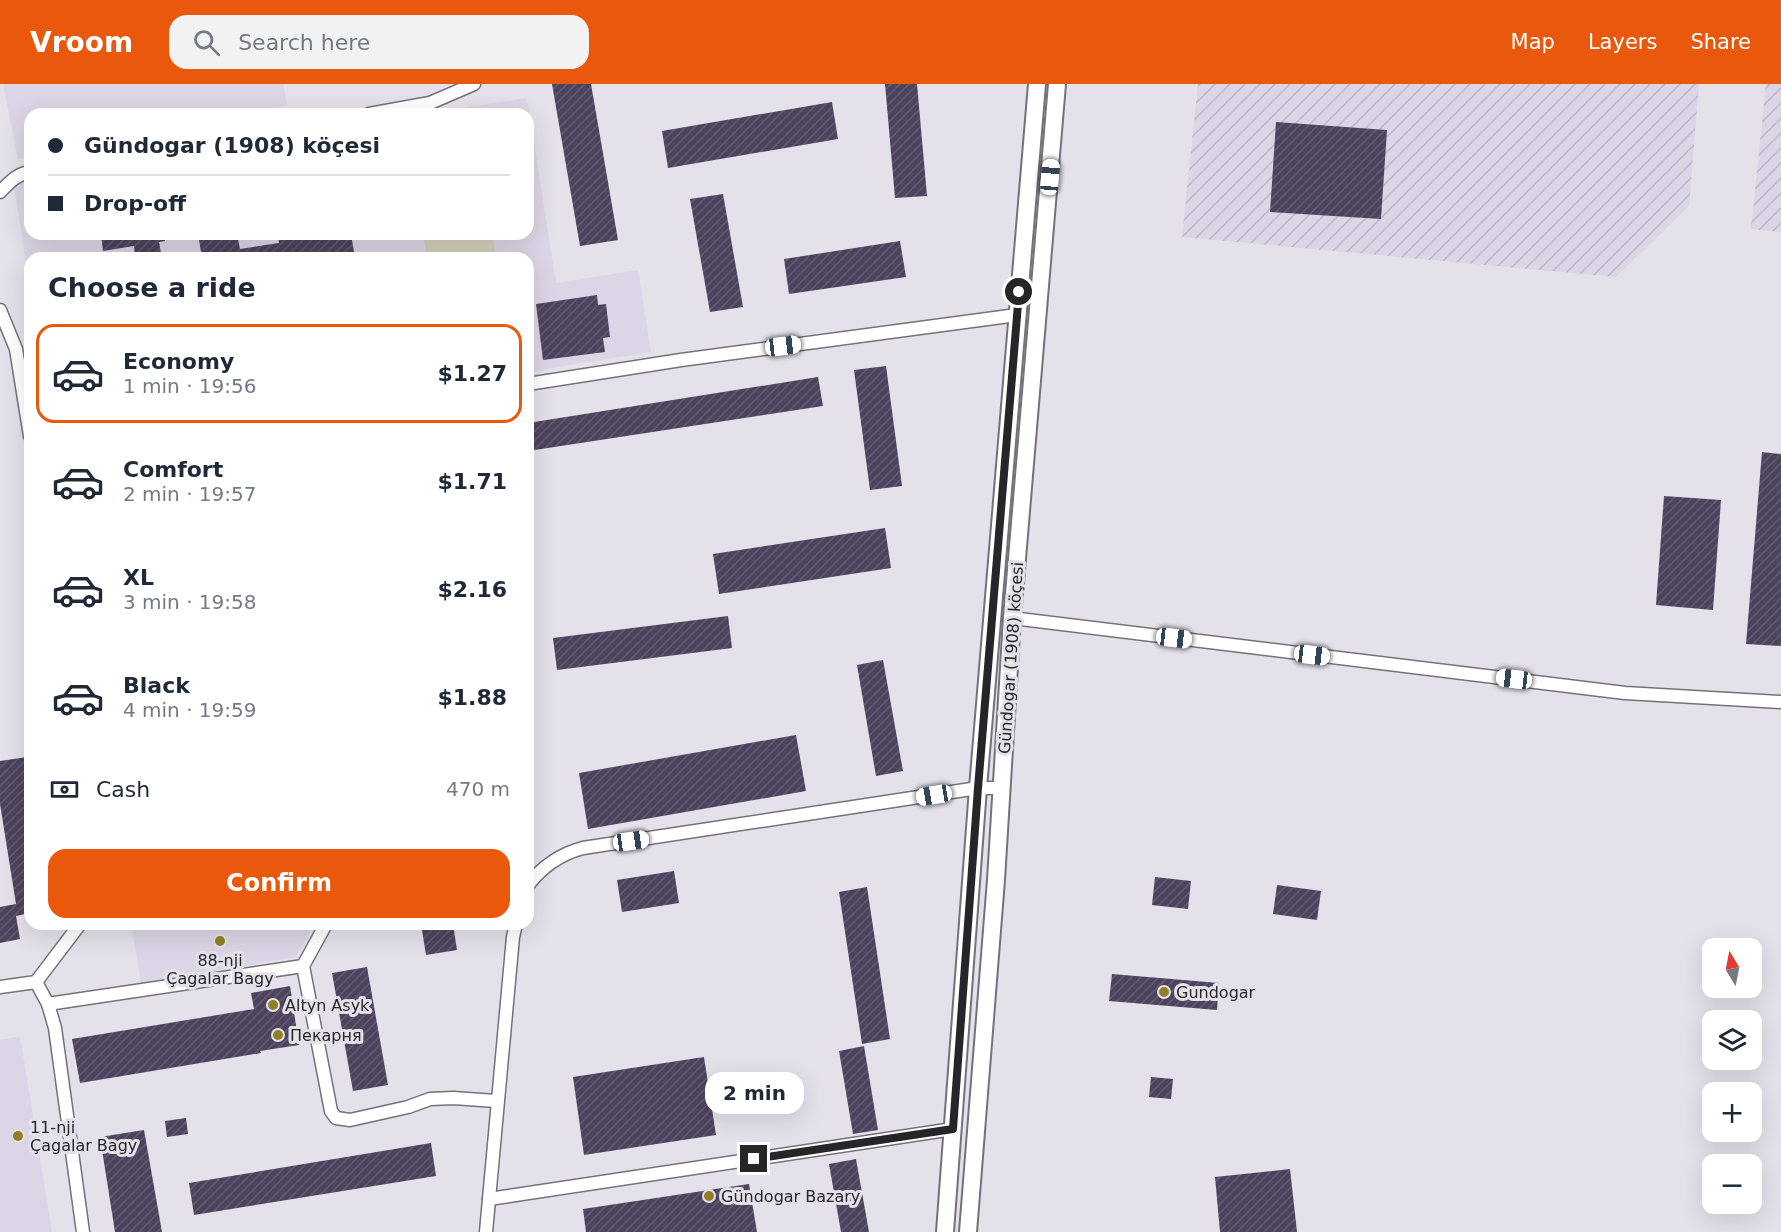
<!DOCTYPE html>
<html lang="en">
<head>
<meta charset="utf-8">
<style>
	body { margin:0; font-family:"DejaVu Sans",sans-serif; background:#f2f2f3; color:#1f2937; height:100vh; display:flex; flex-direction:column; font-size:22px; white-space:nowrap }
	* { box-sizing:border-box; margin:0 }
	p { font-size:20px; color:#747a83 }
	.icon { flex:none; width:33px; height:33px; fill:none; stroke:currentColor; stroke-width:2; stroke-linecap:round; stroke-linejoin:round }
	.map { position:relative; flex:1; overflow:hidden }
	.sheet { position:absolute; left:24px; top:168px; width:510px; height:678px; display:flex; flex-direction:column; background:#fff; border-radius:18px; box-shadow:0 6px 24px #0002 }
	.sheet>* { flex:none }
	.guide { position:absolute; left:24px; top:24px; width:510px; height:132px; border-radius:18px; box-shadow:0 6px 24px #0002; display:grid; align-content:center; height:132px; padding:0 24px; background:#fff }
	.needle { width:39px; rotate:350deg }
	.controls { position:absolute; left:1702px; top:854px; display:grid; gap:12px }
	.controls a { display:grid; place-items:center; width:60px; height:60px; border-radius:12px; background:#fff; box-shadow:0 6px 24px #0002; font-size:30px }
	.end { position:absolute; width:27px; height:27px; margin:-14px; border:8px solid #262528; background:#fff; box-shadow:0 0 0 3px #fff }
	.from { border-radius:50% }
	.bubble { position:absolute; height:42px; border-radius:18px; background:#fff; box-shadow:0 6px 24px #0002; font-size:20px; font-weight:800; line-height:42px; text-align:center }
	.car { position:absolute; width:18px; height:36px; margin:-18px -9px; border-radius:8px; box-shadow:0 0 4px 2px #0007; background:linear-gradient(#fff 24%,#345 0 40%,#fff 0 76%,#345 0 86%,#fff 0) }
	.guide b { display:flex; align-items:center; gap:21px; height:57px; font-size:22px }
	.guide b+b { border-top:2px solid #e0e1e3 }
	.guide i { width:15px; height:15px; background:#1f2937 }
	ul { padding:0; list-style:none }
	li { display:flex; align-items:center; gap:18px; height:99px; margin:0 12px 9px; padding:0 12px; border:3px solid transparent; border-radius:18px }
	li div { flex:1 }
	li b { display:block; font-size:22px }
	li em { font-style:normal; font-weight:800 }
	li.current { border-color:#ea580c }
	li>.icon { width:54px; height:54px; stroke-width:1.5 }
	h2 { padding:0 24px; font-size:27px; line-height:72px }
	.pay { display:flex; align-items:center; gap:15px; height:66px; padding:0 24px; font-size:22px }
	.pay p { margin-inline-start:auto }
	.cta { display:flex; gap:12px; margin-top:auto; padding:12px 24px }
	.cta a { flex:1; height:69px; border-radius:18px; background:#ea580c; color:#fff; font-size:24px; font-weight:800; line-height:69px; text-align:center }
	header { display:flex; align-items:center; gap:36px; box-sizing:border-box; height:84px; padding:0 30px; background:#ea580c; color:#fff }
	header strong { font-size:28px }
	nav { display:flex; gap:33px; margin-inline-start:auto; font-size:21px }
	.search { width:420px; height:54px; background:#f2f2f3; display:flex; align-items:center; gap:15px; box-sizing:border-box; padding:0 21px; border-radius:18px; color:#747a83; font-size:22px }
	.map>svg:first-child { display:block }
	.built { fill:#dbd5e5 }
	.industrial { fill:url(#industrial-furrows) }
	.grass { fill:#d5d0ba }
	.building { fill:url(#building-hatch) }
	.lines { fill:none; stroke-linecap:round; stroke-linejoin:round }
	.street-casing { stroke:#747179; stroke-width:15 }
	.secondary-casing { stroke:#747179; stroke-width:20 }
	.street { stroke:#fff; stroke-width:12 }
	.secondary { stroke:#fff; stroke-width:16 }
	.route { stroke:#262528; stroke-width:8 }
	.poi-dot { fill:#927e25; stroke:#e4e1ea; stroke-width:2 }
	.labels { text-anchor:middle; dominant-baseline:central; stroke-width:6; stroke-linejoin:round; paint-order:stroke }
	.street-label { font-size:16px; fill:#262528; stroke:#e4e1ea }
	.poi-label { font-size:16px; fill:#262528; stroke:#e4e1ea; text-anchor:start }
</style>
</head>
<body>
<header>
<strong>Vroom</strong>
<div class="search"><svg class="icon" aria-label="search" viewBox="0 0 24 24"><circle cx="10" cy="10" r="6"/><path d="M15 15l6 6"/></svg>Search here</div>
<nav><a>Map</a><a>Layers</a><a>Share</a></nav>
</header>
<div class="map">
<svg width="1781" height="1148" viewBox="0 0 1781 1148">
	<defs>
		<pattern id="industrial-furrows" width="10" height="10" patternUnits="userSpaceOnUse" patternTransform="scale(1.5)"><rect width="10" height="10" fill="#dbd5e5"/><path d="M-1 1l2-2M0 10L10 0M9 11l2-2" fill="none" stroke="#bcb7c4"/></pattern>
		<pattern id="building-hatch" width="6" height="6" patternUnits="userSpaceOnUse" patternTransform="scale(1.5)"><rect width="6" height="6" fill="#4e435e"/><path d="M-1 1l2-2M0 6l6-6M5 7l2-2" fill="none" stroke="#645c71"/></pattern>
	</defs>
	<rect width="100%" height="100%" fill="#e4e1ea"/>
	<g class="built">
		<path d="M3 0H283L287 21 241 30H30V73L18 75Z"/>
		<path d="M527 14 556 199 638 186 651 268 528 288V174H30V204L13 95 30 92V150H528V30H423Z"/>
		<path d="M131 840H314L296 873 141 899Z"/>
		<path d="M20 952 52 1148H0V956Z"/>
	</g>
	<g class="industrial">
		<path d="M1198 0H1699L1689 122 1616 193 1182 153Z"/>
		<path d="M1766 0H1781V148L1751 145Z"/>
	</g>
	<path class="grass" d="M423 150H492L496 174H427Z"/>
	<g class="building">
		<path d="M552 0H591L618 156 580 162Z"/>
		<path d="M885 0H917L927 112 895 114Z"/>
		<path d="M832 18 838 55 668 84 662 47Z"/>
		<path d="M1276 38 1387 46 1381 135 1270 128Z"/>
		<path d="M723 110 743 223 710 228 690 115Z"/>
		<path d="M101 150H164L165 157 159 158 162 174H135L134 162 103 167Z"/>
		<path d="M198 150H237L240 165 279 159 278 150H298L299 154 324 150H351L355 174H202Z"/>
		<path d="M900 157 906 193 789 210 784 175Z"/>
		<path d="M597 211 598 221 606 220 610 253 603 254 605 268 543 276 536 220Z"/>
		<path d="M886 282 902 402 870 406 854 286Z"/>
		<path d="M818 293 823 322 528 367V339Z"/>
		<path d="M1762 368 1781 370V562L1746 560Z"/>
		<path d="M1664 412 1721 416 1713 526 1656 521Z"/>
		<path d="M885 444 891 484 719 510 713 470Z"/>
		<path d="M728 532 732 564 557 586 553 554Z"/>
		<path d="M883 576 903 687 876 692 857 581Z"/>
		<path d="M796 651 806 707 588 745 579 689Z"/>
		<path d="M27 673 30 695V829L16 832 20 855 0 859V823L16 820 0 720V677Z"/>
		<path d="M674 787 679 819 622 828 617 796Z"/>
		<path d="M1155 793 1191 797 1188 825 1152 821Z"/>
		<path d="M1277 801 1321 807 1317 836 1273 830Z"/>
		<path d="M867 803 890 955 862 960 839 808Z"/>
		<path d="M421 840H453L457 866 426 871Z"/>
		<path d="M367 883 388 1001 353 1007 332 889Z"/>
		<path d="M1112 890 1219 899 1217 926 1109 917Z"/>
		<path d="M290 902 299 961 260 967 261 969 80 999 72 955 254 925 251 909Z"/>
		<path d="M864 962 878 1046 853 1050 839 967Z"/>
		<path d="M704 973 716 1051 584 1071 573 993Z"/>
		<path d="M1151 993 1173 995 1171 1015 1149 1013Z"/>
		<path d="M186 1034 188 1050 167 1053 165 1037Z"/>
		<path d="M144 1046 162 1148H115L100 1053Z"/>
		<path d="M431 1059 436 1092 194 1131 189 1099Z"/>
		<path d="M856 1075 869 1148H841L829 1080Z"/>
		<path d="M1290 1085 1297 1148H1220L1215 1093Z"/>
		<path d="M749 1100 757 1148H586L583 1125Z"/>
	</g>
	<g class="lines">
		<g class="street-casing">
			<g id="street">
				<path d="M369 30 430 19 474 0"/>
				<path d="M0 108C9 99 16 90 30 88"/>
				<path d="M0 226 16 265 30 352"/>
				<path d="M528 300 681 276 1017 231"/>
				<path d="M1012 534 1625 609 1781 618"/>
				<path d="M528 801C542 783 560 770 583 764L978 704H1002"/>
				<path d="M303 882 331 1027 336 1034 350 1036 408 1023 430 1015 453 1014 496 1017"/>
				<path d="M36 898 48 920 55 944 83 1148"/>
				<path d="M0 903 36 898 80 840"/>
				<path d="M48 920 303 882 326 840"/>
				<path d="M489 1115 953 1045"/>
				<path d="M486 1148 513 853 516 840"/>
			</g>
		</g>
		<g class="secondary-casing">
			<g id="secondary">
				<path d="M945 1148 978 704 1037 0"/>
				<path d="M968 1148 996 796 1012 534 1057 0"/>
			</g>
		</g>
		<use href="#street" class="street"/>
		<use href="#secondary" class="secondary"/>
	</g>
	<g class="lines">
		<path class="route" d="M754 1075 953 1045 978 704 1019 208"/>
	</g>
	<g class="poi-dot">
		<circle cx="220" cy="857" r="6"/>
		<circle cx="1164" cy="908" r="6"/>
		<circle cx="273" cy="921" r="6"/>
		<circle cx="278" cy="951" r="6"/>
		<circle cx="18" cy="1052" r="6"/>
		<circle cx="709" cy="1112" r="6"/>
	</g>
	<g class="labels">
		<g class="street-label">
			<text transform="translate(1011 574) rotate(-86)">Gündogar (1908) köçesi</text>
		</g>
		<g class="poi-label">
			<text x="220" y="876" text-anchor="middle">88-nji<tspan x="220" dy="18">Çagalar Bagy</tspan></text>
			<text x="1176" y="908">Gundogar</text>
			<text x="285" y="921">Altyn Asyk</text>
			<text x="290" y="951">Пекарня</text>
			<text x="30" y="1043">11-nji<tspan x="30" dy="18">Çagalar Bagy</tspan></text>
			<text x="721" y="1112">Gündogar Bazary</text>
		</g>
	</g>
</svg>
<div class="controls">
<a><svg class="needle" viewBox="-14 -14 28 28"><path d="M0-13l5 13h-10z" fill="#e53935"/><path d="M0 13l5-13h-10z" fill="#747a83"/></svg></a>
<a><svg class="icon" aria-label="layers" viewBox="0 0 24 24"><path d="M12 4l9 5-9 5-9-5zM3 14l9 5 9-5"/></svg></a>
<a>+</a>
<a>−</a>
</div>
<i class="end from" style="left:1019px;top:208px"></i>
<i class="end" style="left:754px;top:1075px"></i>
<div class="bubble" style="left:705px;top:988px;width:99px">2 min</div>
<i class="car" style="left:1050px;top:93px;rotate:5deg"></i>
<i class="car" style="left:783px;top:262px;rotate:83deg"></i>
<i class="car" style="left:1174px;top:554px;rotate:97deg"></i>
<i class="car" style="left:1312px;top:571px;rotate:97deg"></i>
<i class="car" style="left:1514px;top:595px;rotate:277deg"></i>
<i class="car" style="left:934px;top:711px;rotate:261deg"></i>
<i class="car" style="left:631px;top:757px;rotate:82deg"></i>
<div class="guide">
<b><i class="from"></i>Gündogar (1908) köçesi</b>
<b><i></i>Drop-off</b>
</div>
<section class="sheet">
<h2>Choose a ride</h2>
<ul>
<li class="current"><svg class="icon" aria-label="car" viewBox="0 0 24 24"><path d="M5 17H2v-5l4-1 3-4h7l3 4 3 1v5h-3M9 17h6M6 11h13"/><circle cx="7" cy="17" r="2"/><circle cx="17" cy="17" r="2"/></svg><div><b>Economy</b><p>1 min · 19:56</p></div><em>$1.27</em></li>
<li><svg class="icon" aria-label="car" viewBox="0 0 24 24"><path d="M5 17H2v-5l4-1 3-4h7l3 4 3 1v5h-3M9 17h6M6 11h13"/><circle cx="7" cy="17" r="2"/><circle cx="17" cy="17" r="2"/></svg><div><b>Comfort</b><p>2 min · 19:57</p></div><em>$1.71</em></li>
<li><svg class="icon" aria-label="car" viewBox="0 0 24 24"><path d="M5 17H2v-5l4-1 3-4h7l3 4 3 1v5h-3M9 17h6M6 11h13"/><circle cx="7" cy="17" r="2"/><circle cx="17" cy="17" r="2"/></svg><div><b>XL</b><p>3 min · 19:58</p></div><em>$2.16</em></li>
<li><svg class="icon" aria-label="car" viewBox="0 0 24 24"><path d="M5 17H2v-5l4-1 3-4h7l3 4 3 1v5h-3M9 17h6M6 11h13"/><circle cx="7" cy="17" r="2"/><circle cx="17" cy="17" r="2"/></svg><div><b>Black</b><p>4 min · 19:59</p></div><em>$1.88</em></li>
</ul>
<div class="pay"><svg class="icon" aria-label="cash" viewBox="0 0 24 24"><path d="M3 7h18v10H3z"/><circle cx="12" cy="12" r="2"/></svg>Cash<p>470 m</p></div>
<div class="cta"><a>Confirm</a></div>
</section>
</div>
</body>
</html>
